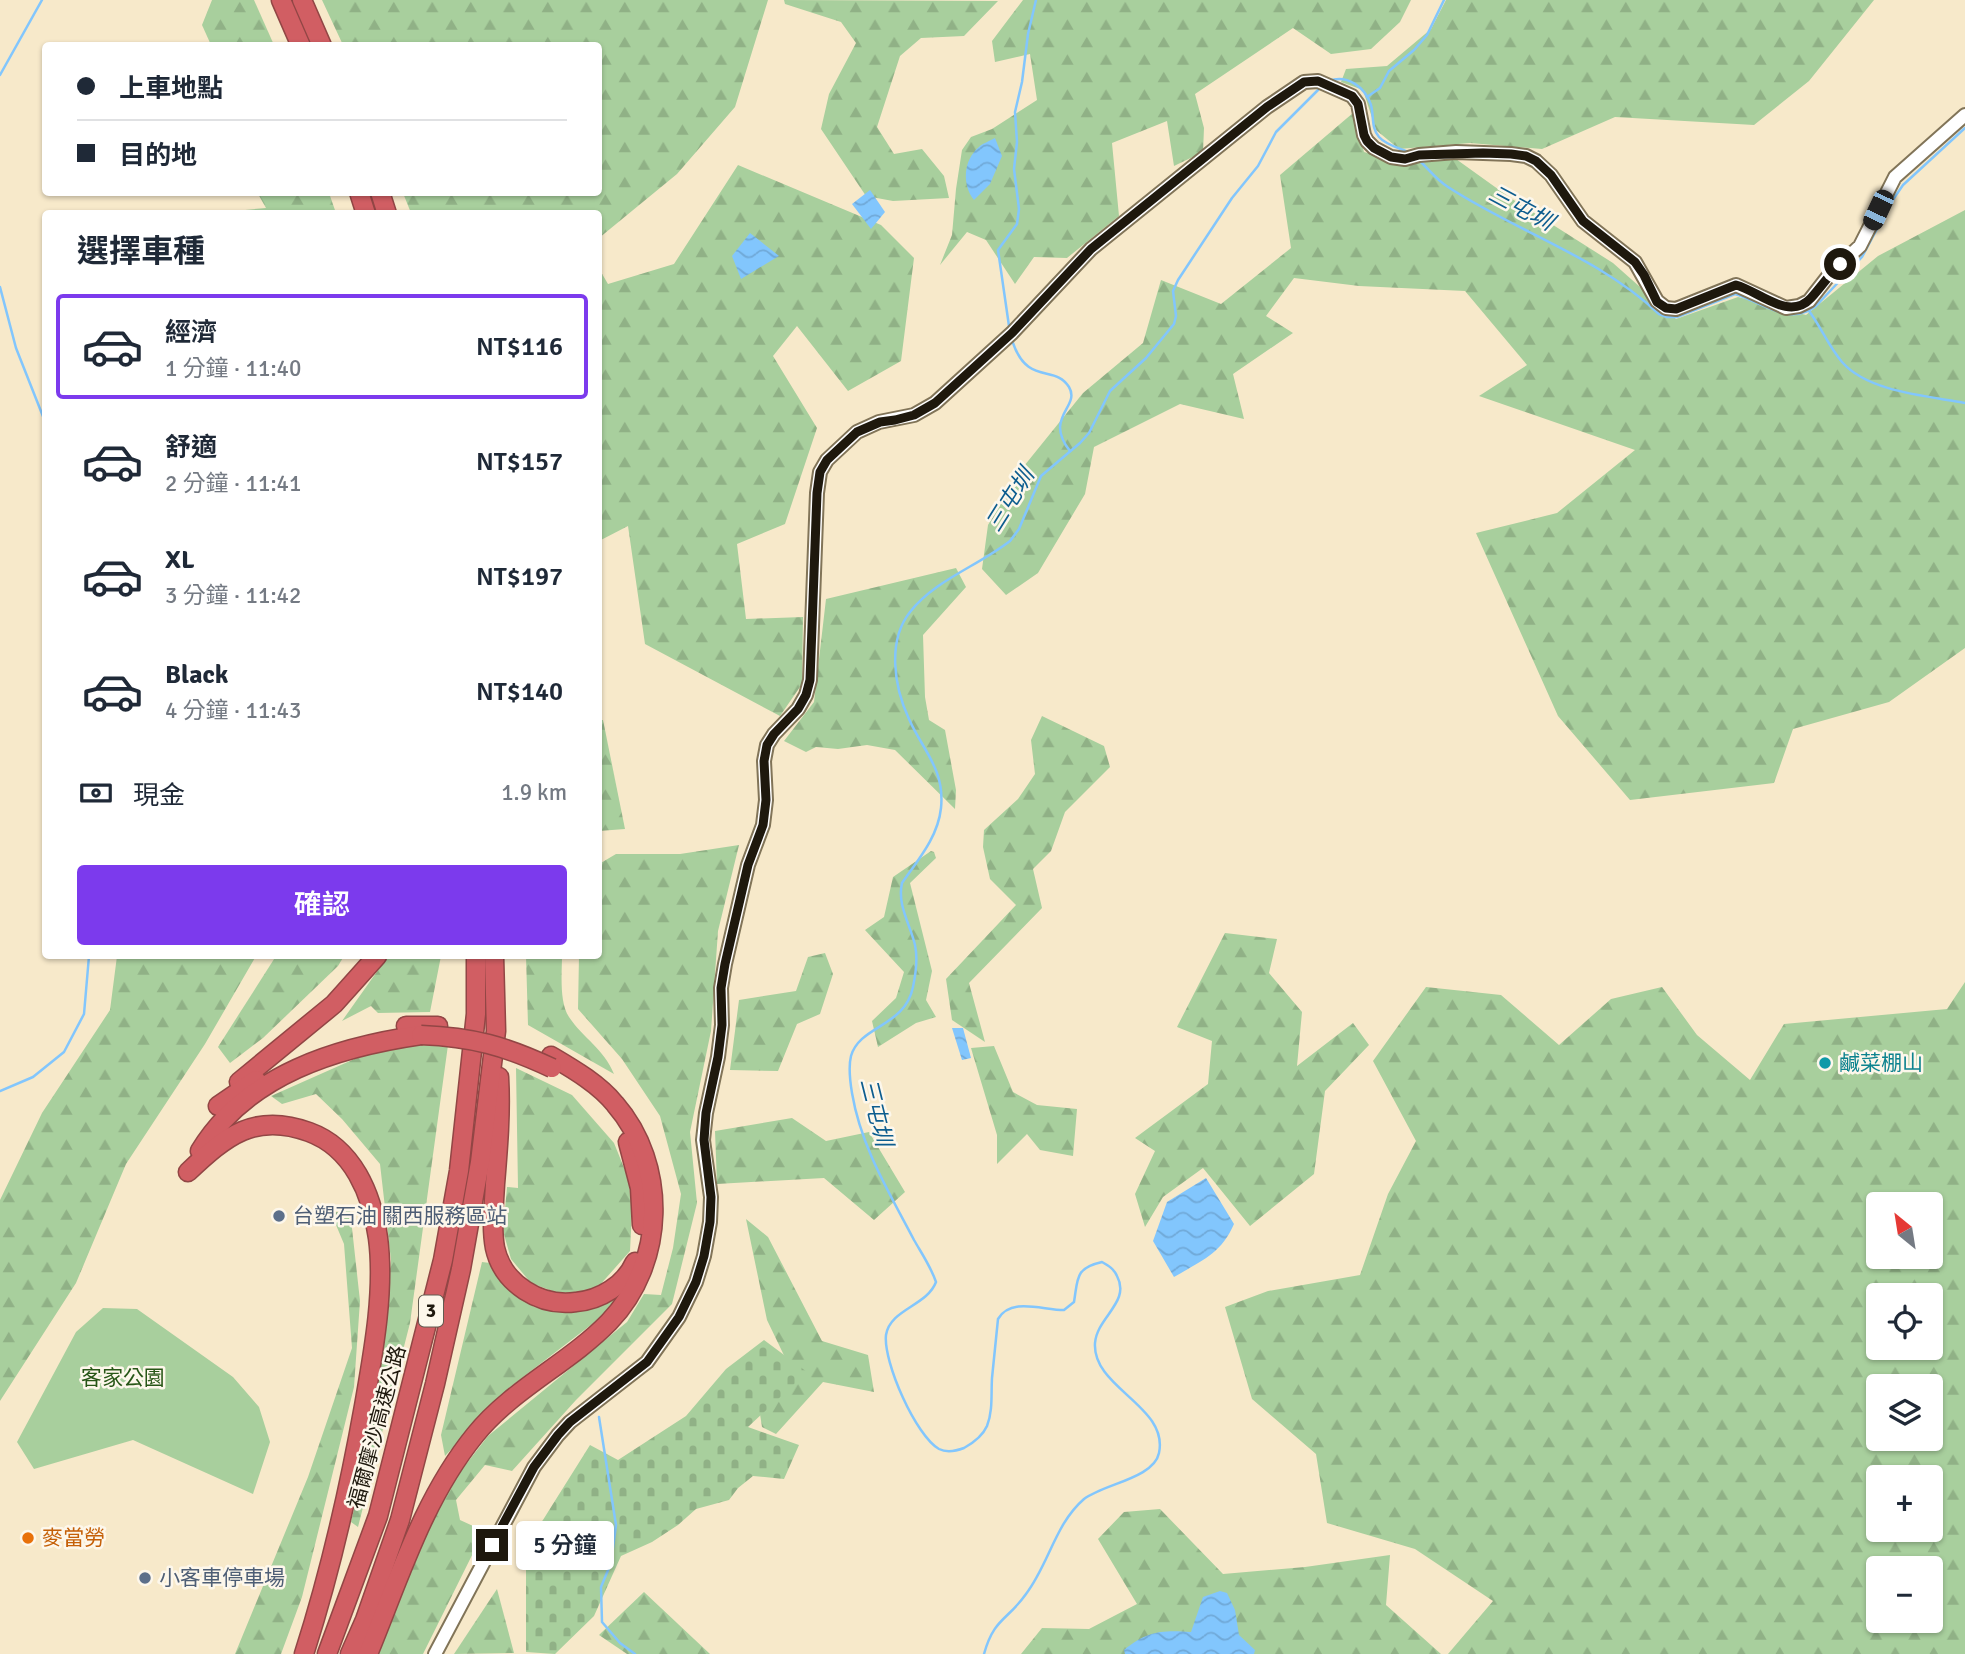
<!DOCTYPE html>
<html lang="zh-TW">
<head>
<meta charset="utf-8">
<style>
	body { margin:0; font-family:Signika,"Noto Sans TC",sans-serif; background:#f6f6f7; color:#1f2937; height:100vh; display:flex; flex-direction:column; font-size:26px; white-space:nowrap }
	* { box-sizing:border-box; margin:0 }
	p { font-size:23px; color:#747a83 }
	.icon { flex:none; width:38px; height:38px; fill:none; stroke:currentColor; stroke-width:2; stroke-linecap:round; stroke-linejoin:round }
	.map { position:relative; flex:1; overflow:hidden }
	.sheet { position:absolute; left:42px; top:210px; width:560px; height:749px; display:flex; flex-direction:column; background:#fff; border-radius:7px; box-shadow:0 2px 5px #0004 }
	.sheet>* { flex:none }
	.hud { position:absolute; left:42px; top:42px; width:560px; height:154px; border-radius:7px; box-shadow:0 2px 5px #0004; display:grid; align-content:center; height:154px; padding:0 35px; background:#fff }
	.needle { width:46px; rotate:330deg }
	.fabs { position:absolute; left:1866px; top:1192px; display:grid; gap:14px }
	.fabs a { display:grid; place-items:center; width:77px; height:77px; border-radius:7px; background:#fff; box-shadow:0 2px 5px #0004; font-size:35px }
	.end { position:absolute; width:32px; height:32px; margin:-16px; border:9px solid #1e180d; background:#fff; box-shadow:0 0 0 4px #fff }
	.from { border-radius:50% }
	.bubble { position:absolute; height:49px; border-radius:7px; background:#fff; box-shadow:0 2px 5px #0004; font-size:23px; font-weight:600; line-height:49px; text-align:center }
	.car { position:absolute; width:21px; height:42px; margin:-21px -10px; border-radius:9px; box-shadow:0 0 5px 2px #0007; background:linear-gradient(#222 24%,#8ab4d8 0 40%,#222 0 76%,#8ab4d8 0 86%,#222 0) }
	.hud b { display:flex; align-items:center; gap:24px; height:66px; font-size:26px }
	.hud b+b { border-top:2px solid #e0e1e3 }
	.hud i { width:18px; height:18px; background:#1f2937 }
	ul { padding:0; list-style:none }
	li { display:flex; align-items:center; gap:21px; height:105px; margin:0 14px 10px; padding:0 21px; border:4px solid transparent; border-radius:7px }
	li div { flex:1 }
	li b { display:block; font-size:26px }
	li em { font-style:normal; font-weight:600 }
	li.on { border-color:#7c3aed }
	li>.icon { width:63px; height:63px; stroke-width:1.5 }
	h2 { padding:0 35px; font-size:32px; line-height:84px }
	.pay { display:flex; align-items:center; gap:18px; height:77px; padding:0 35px; font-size:26px }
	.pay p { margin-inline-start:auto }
	.action { display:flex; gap:14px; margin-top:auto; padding:14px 35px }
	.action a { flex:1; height:80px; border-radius:7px; background:#7c3aed; color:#fff; font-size:28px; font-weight:600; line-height:80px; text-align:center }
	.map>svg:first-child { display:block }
	.green { fill:#a8cf9d }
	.forest { fill:url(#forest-firs); fill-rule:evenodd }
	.cemetery { fill:url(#cemetery-stones) }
	.water { fill:url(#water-waves) }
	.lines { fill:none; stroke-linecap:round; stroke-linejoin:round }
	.stream { stroke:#82c6fd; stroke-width:2.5 }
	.tertiary-casing { stroke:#817458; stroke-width:16 }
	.motorway-casing { stroke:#924645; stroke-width:21 }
	.tertiary { stroke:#fff; stroke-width:12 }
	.motorway { stroke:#d15e63; stroke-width:18 }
	.motorway-bridge-casing { stroke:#924645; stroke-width:21; stroke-linecap:butt }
	.motorway-bridge { stroke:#d15e63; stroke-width:18 }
	.route { stroke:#1e180d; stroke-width:9 }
	.culture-dot { fill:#0f9aa8; stroke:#fdf7eb; stroke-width:2.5 }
	.service-dot { fill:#5c6f8a; stroke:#fdf7eb; stroke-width:2.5 }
	.food-dot { fill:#e8710a; stroke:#fdf7eb; stroke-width:2.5 }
	.labels { text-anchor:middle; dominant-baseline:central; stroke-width:5; stroke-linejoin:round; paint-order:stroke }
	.shield { fill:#fdf7eb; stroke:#615b50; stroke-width:2 }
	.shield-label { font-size:19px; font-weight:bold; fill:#1e180d }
	.culture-label { font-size:21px; fill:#0d838f; stroke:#fdf7eb; text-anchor:start }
	.service-label { font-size:21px; fill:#4e5e75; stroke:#fdf7eb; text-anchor:start }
	.park-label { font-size:21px; fill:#275616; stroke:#fdf7eb }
	.street-label { font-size:21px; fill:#1e180d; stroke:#fdf7eb }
	.food-label { font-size:21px; fill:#c56008; stroke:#fdf7eb; text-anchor:start }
	.water-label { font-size:23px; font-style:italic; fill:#0d5d8f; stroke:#fdf7eb }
</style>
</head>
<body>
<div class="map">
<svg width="1965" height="1654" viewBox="0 0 1965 1654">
	<defs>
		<pattern id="forest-firs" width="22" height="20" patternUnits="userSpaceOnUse" patternTransform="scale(1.75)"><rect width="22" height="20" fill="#a8cf9d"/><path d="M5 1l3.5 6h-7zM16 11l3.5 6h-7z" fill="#90b186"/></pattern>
		<pattern id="cemetery-stones" width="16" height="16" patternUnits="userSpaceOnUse" patternTransform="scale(1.75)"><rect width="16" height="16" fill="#a8cf9d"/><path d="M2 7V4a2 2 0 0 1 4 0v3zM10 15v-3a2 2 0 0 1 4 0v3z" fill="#90b186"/></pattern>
		<pattern id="water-waves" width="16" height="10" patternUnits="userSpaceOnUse" patternTransform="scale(1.75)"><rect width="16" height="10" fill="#82c6fd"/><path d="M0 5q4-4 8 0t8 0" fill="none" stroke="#70a9d8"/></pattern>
	</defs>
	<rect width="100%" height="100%" fill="#f7e9ca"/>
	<path class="green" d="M103 1308 137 1309 233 1377 259 1407 270 1442 253 1494 133 1440 34 1469 17 1442 76 1332Z"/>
	<g class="forest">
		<path d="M212 0H254L274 45H211L202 25Z"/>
		<path d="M322 0H768L735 107 677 174 599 238 598 214 411 213 403 193 598 192V46L343 45Z"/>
		<path d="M784 0 998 1 964 36 921 38 900 56 877 127 894 154 922 149 944 176 949 198 893 201 866 196 821 129 829 94 856 43 841 22 785 4Z"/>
		<path d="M1023 0H1411L1400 22 1371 49 1331 54 1293 28 1195 94 1204 128 1203 152 1174 166 1167 121 1112 143 1119 216 1067 258 1034 257 1015 284 986 240 967 232 940 265 952 235 956 189 962 150 971 137 992 129 1037 100 1030 54 995 62 992 41Z"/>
		<path d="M1446 0H1874L1809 81 1754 125 1615 117 1542 149 1470 143 1399 149 1376 130 1363 90 1341 82 1346 69 1387 66 1431 29Z"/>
		<path d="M1353 113 1364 152 1406 164 1456 159 1509 197 1613 263 1676 319 1738 297 1806 315 1878 256 1965 210V648L1889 702 1793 729 1774 783 1630 800 1558 716 1476 533 1557 513 1635 450 1479 396 1527 365 1465 291 1359 286 1294 278 1266 316 1293 333 1233 374 1244 419 1180 404 1094 447 1085 494 1038 573 1006 595 982 569 988 525 1020 471 1083 393 1143 343 1161 280 1221 304 1291 248 1280 175Z"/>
		<path d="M738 165 881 225 914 258 901 361 848 391 797 326 773 356 817 428 785 524 737 544 746 619 803 617 802 684 780 716 645 644 628 526 599 541 598 267 608 284 674 264Z"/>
		<path d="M257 192 329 193 336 213H212L266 208Z"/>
		<path d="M956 568 966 587 923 635 925 697 929 720 945 730 956 790 955 809 895 750 867 745 838 749 816 747 806 752 784 741 814 702 826 599Z"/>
		<path d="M1042 716 1104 746 1110 767 1065 812 1051 851 1033 869 1042 908 969 983 985 1042 952 1020 946 979 1016 905 990 879 983 847 984 830 1018 799 1035 774 1031 740Z"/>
		<path d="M599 720H603L625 829 599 831Z"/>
		<path d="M739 845 718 931 711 1031 690 1132 697 1203 672 1304 576 1400 512 1471 485 1465 456 1500 460 1520 484 1531 423 1654H377L396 1604 446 1490 488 1436 627 1322 644 1294 661 1295 673 1248 681 1194 660 1116 622 1059 578 1009 579 956H598L599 864 616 854H680Z"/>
		<path d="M931 851 934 852 936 858 910 883 932 971 926 1000 936 1017 916 1023 878 1047 872 1021 896 998 904 972 865 930 884 917 893 877Z"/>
		<path d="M1225 933 1277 939 1269 973 1302 1012 1297 1066 1353 1023 1369 1045 1325 1091 1314 1174 1250 1226 1203 1168 1163 1197 1145 1227 1135 1194 1155 1151 1135 1138 1208 1084 1212 1041 1177 1027Z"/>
		<path d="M825 953 833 974 820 1014 797 1024 778 1071 730 1070 739 1000 796 991 808 957Z"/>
		<path d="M117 956H256L205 1044 126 1164 76 1283 0 1401V1200L42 1113 110 1010Z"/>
		<path d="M276 956H344L338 966 263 1038 230 1063 218 1047Z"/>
		<path d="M388 956H441L430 1012 378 1013 371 1006 342 1021Z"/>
		<path d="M526 956H562C562 973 559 1002 569 1017 583 1038 604 1049 614 1074L528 1025Z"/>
		<path d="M1965 982V1654H1448L1493 1601 1415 1549 1327 1523 1316 1454 1252 1399 1225 1307 1268 1291 1360 1275 1388 1194 1416 1141 1373 1061 1426 987 1501 995 1559 1045 1611 999 1662 987 1697 1035 1750 1080 1784 1024 1947 1009ZM1878 1204H1930V1256H1878ZM1878 1295H1930V1348H1878ZM1878 1386H1930V1438H1878ZM1878 1477H1930V1530H1878ZM1878 1568H1930V1620H1878Z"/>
		<path d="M386 1045H448L410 1323 358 1527 351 1522 372 1431 391 1260 380 1164 342 1119 316 1094 282 1104 271 1096Z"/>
		<path d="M994 1046 1013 1092 1037 1105 1077 1109 1073 1156 1040 1150 1027 1134 997 1164V1135L971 1048Z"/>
		<path d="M516 1068 572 1095 614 1143 633 1190 630 1251 599 1286 568 1297 531 1283 511 1259 503 1231 507 1187 518 1188Z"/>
		<path d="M792 1118 826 1141 869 1132 905 1192 874 1220 824 1178 717 1184 715 1131Z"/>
		<path d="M350 1210 360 1301 354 1387 302 1597 281 1654H235L308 1477 352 1348 344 1244 331 1213Z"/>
		<path d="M746 1219 768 1237 822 1341 868 1355 874 1392 823 1382 776 1434 762 1427 756 1388 792 1372 767 1320Z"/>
		<path d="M482 1262 490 1263 534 1307 560 1311 623 1290 621 1296 596 1321 510 1387 445 1456 441 1435Z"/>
		<path d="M1160 1509 1223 1574 1305 1567 1390 1555 1386 1605 1441 1654H1021L1042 1628 1089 1629 1137 1604 1098 1539 1124 1512Z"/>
		<path d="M497 1589 514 1653 454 1654Z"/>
		<path d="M644 1592 710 1654H627L599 1635Z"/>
	</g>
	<path class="cemetery" d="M764 1340 807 1372 748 1427 799 1445 784 1479 753 1476 738 1488 729 1500 696 1509 678 1525 652 1542 621 1556 594 1616 555 1654 526 1652V1547L590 1445 618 1460 686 1416 726 1369Z"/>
	<g class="water">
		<path d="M995 138 1002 156 990 184 974 200C962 185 963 160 979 147 983 143 990 141 995 138Z"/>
		<path d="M870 190 885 212 871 229 852 204Z"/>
		<path d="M750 233 779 256 741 279 732 256Z"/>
		<path d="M963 1028 971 1058 962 1060 952 1028Z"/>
		<path d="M1206 1178 1234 1224C1221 1254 1201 1261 1174 1277L1153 1241 1167 1202Z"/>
		<path d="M1220 1591 1227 1593 1235 1610 1239 1635 1255 1650 1254 1654H1125L1124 1650C1147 1631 1162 1630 1191 1632L1203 1597Z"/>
	</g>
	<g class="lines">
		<g class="stream">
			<path d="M0 75 42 0"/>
			<path d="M1329 81C1347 74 1365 87 1371 105 1374 116 1371 128 1379 137 1386 145 1399 148 1408 152"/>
			<path d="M1367 97 1380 88 1389 71 1414 50 1427 35 1444 0"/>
			<path d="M1421 162C1430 171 1438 181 1448 187 1517 232 1599 257 1659 314L1667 317H1677L1735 294C1762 302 1789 327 1816 306L1862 257 1892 201 1903 185 1965 128"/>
			<path d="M0 287 16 348 46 424"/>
			<path d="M1809 311C1821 327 1829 347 1842 362 1868 392 1928 396 1965 403"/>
			<path d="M1009 326 998 250 1017 224 1019 209 1014 169 1017 142 1015 112 1022 82 1028 34 1036 0"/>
			<path d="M1013 343C1028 386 1055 364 1069 387 1081 407 1043 417 1070 451"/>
			<path d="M0 1091 33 1077 64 1052 84 1014 89 956"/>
			<path d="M599 1417 616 1525 611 1563 601 1587 602 1622 620 1643 635 1654"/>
			<path d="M984 1654C994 1618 1007 1621 1026 1594 1049 1564 1055 1524 1084 1499 1104 1484 1154 1478 1159 1453 1169 1406 1092 1388 1095 1343 1097 1317 1131 1302 1117 1276 1114 1269 1109 1266 1102 1262 1075 1268 1078 1278 1074 1302L1064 1310C1042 1310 1011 1297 998 1319 996 1339 994 1358 992 1378 991 1394 993 1411 987 1426 983 1435 973 1443 964 1448 956 1451 947 1453 939 1449 916 1436 883 1362 886 1335 890 1309 927 1306 936 1282 931 1267 922 1254 914 1240 889 1192 861 1147 852 1093 850 1081 848 1068 851 1056 860 1025 905 1027 913 987 916 973 918 959 915 945 910 924 897 905 902 883 918 860 938 837 941 808 945 769 923 751 909 719 894 687 887 641 910 612 935 580 978 566 1010 541L1019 529 1041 476 1080 443 1089 433 1110 391 1146 358 1174 324 1176 316 1173 291 1178 280 1232 198 1258 166 1276 132 1318 90"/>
		</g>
		<g class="tertiary-casing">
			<path id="tertiary" d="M435 1654 534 1467 558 1435 570 1422 647 1362 679 1317 696 1282 704 1256 710 1222 711 1197 703 1140 706 1113 718 1057 722 1025 721 988 725 964 748 865 763 825 766 800 764 761 767 745 774 734 798 709 806 695 810 680 817 493 820 472 827 460 857 432 879 422 914 415 935 403 1012 333 1091 249 1267 107 1304 82 1318 81 1352 96 1358 104 1364 135 1367 141 1374 148 1391 157 1405 159 1419 155 1456 152 1511 154 1526 156 1536 161 1551 175 1583 221 1635 262 1657 301 1666 308 1676 309 1736 285 1786 308 1799 306 1809 301 1830 274 1860 246 1895 177 1965 115"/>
		</g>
		<g class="motorway-casing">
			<g id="motorway">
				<path d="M281 0 301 46"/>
				<path d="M302 0 322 46"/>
				<path d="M359 192 366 214"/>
				<path d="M380 192 387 214"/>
				<path d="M406 1026H438"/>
				<path d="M499 1077C501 1113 498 1148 495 1184 494 1205 491 1227 495 1248 503 1284 540 1307 576 1302 600 1300 625 1285 635 1262"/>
				<path d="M239 1082 334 1004 377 956"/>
				<path d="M218 1106 256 1080"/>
				<path d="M628 1142 640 1188 642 1225"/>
				<path d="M200 1151C247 1074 338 1047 421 1035"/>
				<path d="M188 1172C226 1136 255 1112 309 1132 353 1148 372 1194 378 1238 385 1291 373 1354 364 1406 349 1490 330 1573 304 1654"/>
				<path d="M327 1654 378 1516 443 1260 459 1171 476 1014V956"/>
				<path d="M350 1654 365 1620 400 1520 435 1384 461 1269 480 1162 496 1031 494 956"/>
				<path d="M368 1654C399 1579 423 1499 475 1435 512 1389 568 1364 609 1322 666 1263 668 1165 615 1104 599 1084 573 1069 551 1056"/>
			</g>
		</g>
		<use href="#tertiary" class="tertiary"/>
		<use href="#motorway" class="motorway"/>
		<g class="motorway-bridge-casing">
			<path id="motorway-bridge" d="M421 1035C473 1037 505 1046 552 1068"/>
		</g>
		<use href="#motorway-bridge" class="motorway-bridge"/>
	</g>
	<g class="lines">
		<path class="route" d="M492 1545 534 1467 558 1435 570 1422 647 1362 679 1317 696 1282 704 1256 710 1222 711 1197 704 1140 706 1113 718 1057 722 1025 721 988 725 964 748 865 763 825 766 800 764 761 767 745 774 734 798 709 806 695 810 680 817 493 820 472 827 460 857 432 880 422 895 420 914 415 935 403 1012 333 1091 249 1267 107 1304 82 1318 81 1352 96 1358 104 1364 135 1367 141 1374 148 1391 157 1405 159 1419 155 1483 153 1511 154 1526 156 1536 161 1551 175 1583 221 1635 262 1644 275 1657 302 1666 308 1676 309 1736 285C1759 291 1789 322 1811 298 1821 287 1829 275 1840 264"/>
	</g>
	<circle class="culture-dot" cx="1825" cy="1063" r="7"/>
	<g class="service-dot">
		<circle cx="279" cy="1216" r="7"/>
		<circle cx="145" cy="1578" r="7"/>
	</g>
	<circle class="food-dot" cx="28" cy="1538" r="7"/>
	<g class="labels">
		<rect class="shield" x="419" y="1295.5" width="24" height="31" rx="5"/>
		<g class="shield-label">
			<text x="431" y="1311">3</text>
		</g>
		<g class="culture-label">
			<text x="1839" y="1063">鹹菜棚山</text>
		</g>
		<g class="service-label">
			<text x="293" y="1216">台塑石油 關西服務區站</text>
			<text x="159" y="1578">小客車停車場</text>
		</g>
		<g class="park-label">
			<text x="123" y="1378">客家公園</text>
		</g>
		<g class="street-label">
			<text transform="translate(377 1427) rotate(-75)">福爾摩沙高速公路</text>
		</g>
		<g class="food-label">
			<text x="42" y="1538">麥當勞</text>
		</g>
		<g class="water-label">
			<text transform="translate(1521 208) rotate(28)">三屯圳</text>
			<text transform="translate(1010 500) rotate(-58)">三屯圳</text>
			<text transform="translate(876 1112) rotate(76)">三屯圳</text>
		</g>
	</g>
</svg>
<div class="fabs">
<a><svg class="needle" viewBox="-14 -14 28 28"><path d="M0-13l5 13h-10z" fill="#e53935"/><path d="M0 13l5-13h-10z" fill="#747a83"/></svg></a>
<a><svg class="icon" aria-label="locate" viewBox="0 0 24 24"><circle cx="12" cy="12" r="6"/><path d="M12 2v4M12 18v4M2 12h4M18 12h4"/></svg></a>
<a><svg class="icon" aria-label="layers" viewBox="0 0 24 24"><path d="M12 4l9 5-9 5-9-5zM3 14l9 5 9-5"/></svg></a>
<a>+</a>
<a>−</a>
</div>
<i class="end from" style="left:1840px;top:264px"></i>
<i class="end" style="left:492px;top:1545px"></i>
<div class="bubble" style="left:516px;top:1521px;width:98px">5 分鐘</div>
<i class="car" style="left:1878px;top:210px;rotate:205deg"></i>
<div class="hud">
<b><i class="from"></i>上車地點</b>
<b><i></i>目的地</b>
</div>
<section class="sheet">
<h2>選擇車種</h2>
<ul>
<li class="on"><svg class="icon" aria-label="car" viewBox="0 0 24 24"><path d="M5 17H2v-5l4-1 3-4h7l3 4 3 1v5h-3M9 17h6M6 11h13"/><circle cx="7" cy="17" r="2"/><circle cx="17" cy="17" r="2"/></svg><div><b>經濟</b><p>1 分鐘 · 11:40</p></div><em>NT$116</em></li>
<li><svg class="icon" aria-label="car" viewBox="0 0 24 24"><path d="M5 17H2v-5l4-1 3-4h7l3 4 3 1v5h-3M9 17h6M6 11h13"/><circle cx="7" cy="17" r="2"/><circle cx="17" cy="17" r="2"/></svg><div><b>舒適</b><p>2 分鐘 · 11:41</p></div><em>NT$157</em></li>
<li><svg class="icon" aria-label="car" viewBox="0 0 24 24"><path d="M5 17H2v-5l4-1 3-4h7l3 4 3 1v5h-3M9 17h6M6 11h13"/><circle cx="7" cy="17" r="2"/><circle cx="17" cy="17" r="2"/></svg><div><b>XL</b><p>3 分鐘 · 11:42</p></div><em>NT$197</em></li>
<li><svg class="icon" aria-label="car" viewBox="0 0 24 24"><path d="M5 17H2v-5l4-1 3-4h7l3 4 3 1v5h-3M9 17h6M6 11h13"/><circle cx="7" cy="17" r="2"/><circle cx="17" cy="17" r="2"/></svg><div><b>Black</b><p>4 分鐘 · 11:43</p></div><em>NT$140</em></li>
</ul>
<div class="pay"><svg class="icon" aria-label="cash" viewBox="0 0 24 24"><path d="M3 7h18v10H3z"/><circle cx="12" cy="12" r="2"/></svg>現金<p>1.9 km</p></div>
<div class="action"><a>確認</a></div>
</section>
</div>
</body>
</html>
